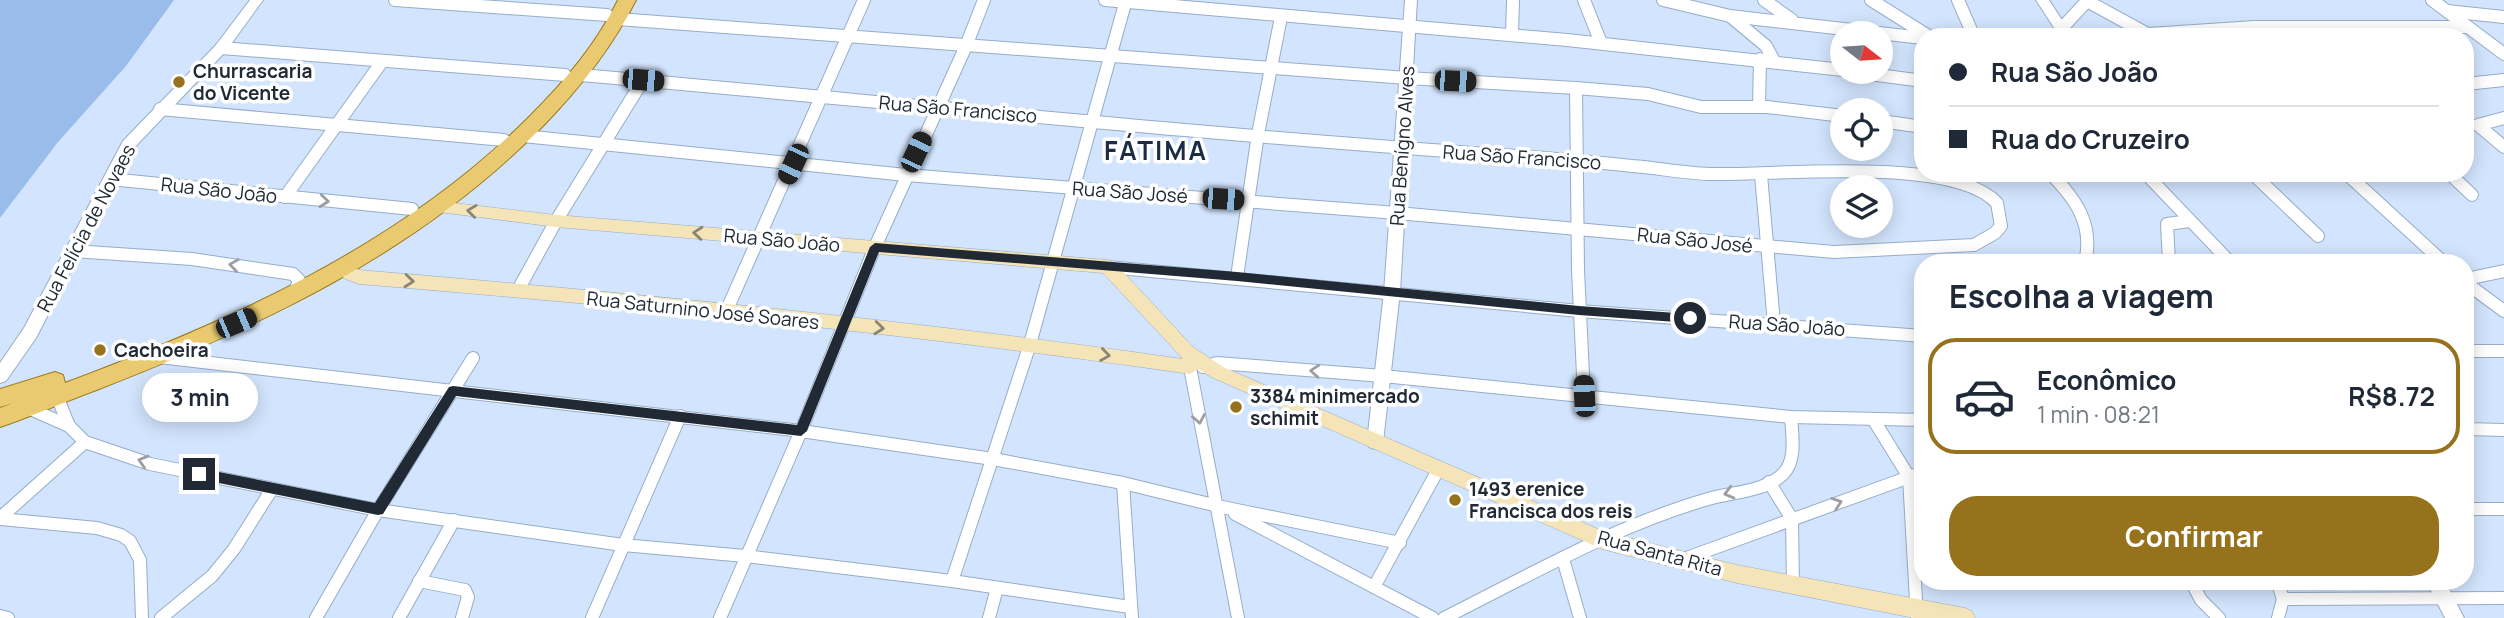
<!DOCTYPE html>
<html lang="pt">
<head>
<meta charset="utf-8">
<style>
	body { margin:0; font-family:Manrope,sans-serif; background:#f2f2f3; color:#1f2937; height:100vh; display:flex; flex-direction:column; font-size:26px; white-space:nowrap }
	* { box-sizing:border-box; margin:0 }
	p { font-size:23px; color:#747a83 }
	.icon { flex:none; width:38px; height:38px; fill:none; stroke:currentColor; stroke-width:2; stroke-linecap:round; stroke-linejoin:round }
	.map { position:relative; flex:1; overflow:hidden }
	.sheet { position:absolute; left:1914px; top:254px; width:560px; height:336px; display:flex; flex-direction:column; background:#fff; border-radius:28px; box-shadow:0 4px 18px #0003 }
	.sheet>* { flex:none }
	.guide { position:absolute; left:1914px; top:28px; width:560px; height:154px; border-radius:28px; box-shadow:0 4px 18px #0003; display:grid; align-content:center; height:154px; padding:0 35px; background:#fff }
	.needle { width:46px; rotate:107deg }
	.fabs { position:absolute; left:1830px; top:21px; display:grid; gap:14px }
	.fabs a { display:grid; place-items:center; width:63px; height:63px; border-radius:50%; background:#fff; box-shadow:0 4px 18px #0003; font-size:35px }
	.end { position:absolute; width:32px; height:32px; margin:-16px; border:9px solid #202934; background:#fff; box-shadow:0 0 0 4px #fff }
	.from { border-radius:50% }
	.bubble { position:absolute; height:49px; border-radius:24px; background:#fff; box-shadow:0 4px 18px #0003; font-size:23px; font-weight:700; line-height:49px; text-align:center }
	.car { position:absolute; width:21px; height:42px; margin:-21px -10px; border-radius:9px; box-shadow:0 0 5px 2px #0007; background:linear-gradient(#222 24%,#8ab4d8 0 40%,#222 0 76%,#8ab4d8 0 86%,#222 0) }
	.guide b { display:flex; align-items:center; gap:24px; height:66px; font-size:26px }
	.guide b+b { border-top:2px solid #e0e1e3 }
	.guide i { width:18px; height:18px; background:#1f2937 }
	ul { padding:0; list-style:none }
	li { display:flex; align-items:center; gap:21px; height:116px; margin:0 14px 10px; padding:0 21px; border:4px solid transparent; border-radius:28px }
	li div { flex:1 }
	li b { display:block; font-size:26px }
	li em { font-style:normal; font-weight:700 }
	li.on { border-color:#95721b }
	li>.icon { width:63px; height:63px; stroke-width:1.5 }
	h2 { padding:0 35px; font-size:32px; line-height:84px }
	.primary-button { display:flex; gap:14px; margin-top:auto; padding:14px 35px }
	.primary-button a { flex:1; height:80px; border-radius:28px; background:#95721b; color:#fff; font-size:28px; font-weight:700; line-height:80px; text-align:center }
	.map>svg:first-child { display:block }
	.water { fill:#99bcea }
	.lines { fill:none; stroke-linecap:round; stroke-linejoin:round }
	.minor-casing { stroke:#96acc9; stroke-width:14 }
	.tertiary-casing { stroke:#96acc9; stroke-width:2 }
	.secondary-casing { stroke:#96acc9; stroke-width:1 }
	.primary-casing { stroke:#9a7a1d; stroke-width:2 }
	.minor { stroke:#fff; stroke-width:12 }
	.tertiary { fill:#fff; fill-rule:evenodd }
	.secondary { fill:#f4e4b8; fill-rule:evenodd }
	.primary { fill:#e9ca70; fill-rule:evenodd }
	.oneway { stroke:#9b9fa4 }
	.oneway2 { stroke:#8a8676 }
	.route { fill:#202934 }
	.poi-dot { fill:#95721b; stroke:#fff; stroke-width:2.5 }
	.labels { text-anchor:middle; dominant-baseline:central; stroke-width:7; stroke-linejoin:round; paint-order:stroke }
	.poi-label { font-size:19px; font-weight:bold; fill:#202934; stroke:#fff; text-anchor:start }
	.street-label { font-size:19px; fill:#202934; stroke:#fff }
	.district-label { font-size:26px; font-weight:bold; letter-spacing:2px; fill:#1b2c44; stroke:#fff }
</style>
</head>
<body>
<div class="map">
<svg width="2504" height="618" viewBox="0 0 2504 618">
	<rect width="100%" height="100%" fill="#d3e5fe"/>
	<path class="water" d="M0 0H174L126 66 58 142 0 218Z"/>
	<g class="lines">
		<g class="minor-casing">
			<g id="minor">
				<path d="M395 0 607 15"/>
				<path d="M1105 0 1567 40 1843 70"/>
				<path d="M1584 0 1601 43"/>
				<path d="M1663 0 1730 16 1923 38"/>
				<path d="M1764 0 1792 20"/>
				<path d="M1871 0 1930 37"/>
				<path d="M1958 0 1974 37"/>
				<path d="M2432 0 2504 54"/>
				<path d="M2087 1 2153 37"/>
				<path d="M2447 11 2504 17"/>
				<path d="M1730 16 1766 46 1774 61"/>
				<path d="M618 19 1407 78 1576 88 1648 94 1701 107H1767L1843 116"/>
				<path d="M2062 28 2088 0"/>
				<path d="M1512 34 1513 0"/>
				<path d="M2149 34 2255 27H2467"/>
				<path d="M221 48 565 75"/>
				<path d="M1855 72 1923 81"/>
				<path d="M2466 84 2504 80"/>
				<path d="M1576 88 1578 270 1584 396"/>
				<path d="M1759 107 1760 59"/>
				<path d="M160 109 504 140"/>
				<path d="M2504 118 2478 125 2504 147"/>
				<path d="M1881 121 1923 127"/>
				<path d="M523 136 906 175 1397 213 1834 252 1974 245 1995 233 2001 226 1997 203C1953 155 1775 176 1710 174 1684 173 1658 168 1632 166 1589 161 1546 158 1503 155 1195 134 888 102 581 75"/>
				<path d="M2050 173C2076 199 2094 225 2085 262"/>
				<path d="M2252 173 2318 236"/>
				<path d="M2346 173 2443 262"/>
				<path d="M2449 173 2472 195"/>
				<path d="M1761 175 1774 324"/>
				<path d="M110 179 412 209"/>
				<path d="M285 197 381 63"/>
				<path d="M73 251 192 259 293 274 299 280 294 295"/>
				<path d="M2169 262 2167 224 2190 221"/>
				<path d="M1108 267 1579 311 1923 336"/>
				<path d="M1237 277 1258 134 1281 17"/>
				<path d="M2466 279 2504 271"/>
				<path d="M2466 283 2504 311"/>
				<path d="M518 290 556 221 643 80"/>
				<path d="M725 314 864 0"/>
				<path d="M2466 351H2504"/>
				<path d="M159 357 801 431 993 459 1123 483 1222 507 1400 543"/>
				<path d="M1188 357 1238 618"/>
				<path d="M1203 367 1217 363 1383 376 1791 417 1923 420"/>
				<path d="M56 394 69 426"/>
				<path d="M26 407 69 426 85 442 150 464 378 510 623 545 745 556 952 581 1130 607"/>
				<path d="M1873 419 1909 477 1917 618"/>
				<path d="M2466 429 2504 430"/>
				<path d="M1769 482 1792 519 1793 586"/>
				<path d="M1123 483 1132 618"/>
				<path d="M2466 509H2504"/>
				<path d="M1235 514 1433 618"/>
				<path d="M0 518 85 442"/>
				<path d="M0 519 97 528 121 535 130 541 140 560 142 618"/>
				<path d="M1563 559 1580 618"/>
				<path d="M1681 560 1923 472"/>
				<path d="M419 581 465 590 468 597 462 618"/>
				<path d="M952 581 1030 344 1126 0"/>
				<path d="M2191 581 2201 600 2219 618"/>
				<path d="M2277 581 2283 599"/>
				<path d="M1374 587 1439 468"/>
				<path d="M0 616 8 618"/>
				<path d="M161 618 212 576 234 549 272 489"/>
				<path d="M316 618 378 510 473 358"/>
				<path d="M399 618 454 520"/>
				<path d="M592 618 680 416"/>
				<path d="M720 618 801 431 875 247 966 46 984 0"/>
				<path d="M989 618 997 588"/>
				<path d="M1444 618C1530 575 1615 526 1708 499 1731 492 1765 492 1783 474 1797 460 1792 435 1791 417"/>
				<path d="M2278 618 2283 599 2504 598"/>
			</g>
		</g>
		<g class="tertiary-casing">
			<g id="tertiary">
				<path d="M250 0H263L226 51 134 148 36 338 6 381 0 383V363L24 328 123 141 216 45Z"/>
				<path d="M1405 0H1417L1400 292 1383 442 1381 447 1375 449 1369 447 1367 442 1384 292Z"/>
				<path d="M2036 0H2049L2073 37H2060Z"/>
				<path d="M2137 173H2153L2238 262H2222Z"/>
				<path d="M2426 581H2445L2464 618H2445Z"/>
			</g>
		</g>
		<g class="secondary-casing">
			<path id="secondary" d="M437 201 556 215 1108 260 1114 262 1193 347 1223 367 1605 532 1737 565 1965 608 1972 611 1975 618H1914L1737 583 1602 549 1211 377 1198 369 1190 374C914 334 637 307 359 284 348 280 341 279 335 268L338 263 344 261 359 270C634 293 910 320 1183 359L1103 273 556 227 431 211 429 207 431 203Z"/>
		</g>
		<g class="primary-casing">
			<path id="primary" d="M618 0H636C612 48 579 89 542 127 418 253 261 326 99 389 66 401 33 416 0 427V408L13 403 0 407V389L55 372 63 375 65 383C234 319 398 247 528 118 564 82 596 45 618 0Z"/>
		</g>
		<use href="#minor" class="minor"/>
		<use href="#tertiary" class="tertiary"/>
		<use href="#secondary" class="secondary"/>
		<use href="#primary" class="primary"/>
	</g>
	<defs><path id="oneway-chevron" d="M-2-3.5L2.5 0L-2 3.5" fill="none" stroke-width="1.6" stroke-linecap="round" stroke-linejoin="round" transform="scale(1.75)"/></defs>
	<g class="oneway">
		<use href="#oneway-chevron" transform="translate(324 201) rotate(6)"/>
		<use href="#oneway-chevron" transform="translate(234 265) rotate(-172)"/>
		<use href="#oneway-chevron" transform="translate(1315 371) rotate(-176)"/>
		<use href="#oneway-chevron" transform="translate(1199 419) rotate(80)"/>
		<use href="#oneway-chevron" transform="translate(143 461) rotate(-163)"/>
		<use href="#oneway-chevron" transform="translate(1729 493) rotate(165)"/>
		<use href="#oneway-chevron" transform="translate(1837 503) rotate(-19)"/>
	</g>
	<g class="oneway2">
		<use href="#oneway-chevron" transform="translate(472 211) rotate(-173)"/>
		<use href="#oneway-chevron" transform="translate(698 233) rotate(-175)"/>
		<use href="#oneway-chevron" transform="translate(409 281) rotate(5)"/>
		<use href="#oneway-chevron" transform="translate(879 328) rotate(6)"/>
		<use href="#oneway-chevron" transform="translate(1105 355) rotate(8)"/>
	</g>
	<path class="route" d="M875 243 1237 272 1579 306 1690 314 1696 318 1690 323 1579 315 1237 281 879 252 807 431 801 436 456 396 383 514 378 515 199 479 192 474 199 468 375 503 449 387 453 386 797 425 870 247Z"/>
	<g class="poi-dot">
		<circle cx="179" cy="82" r="7"/>
		<circle cx="100" cy="350" r="7"/>
		<circle cx="1236" cy="407" r="7"/>
		<circle cx="1455" cy="500" r="7"/>
	</g>
	<g class="labels">
		<g class="poi-label">
			<text x="193" y="71">Churrascaria<tspan x="193" dy="22">do Vicente</tspan></text>
			<text x="114" y="350">Cachoeira</text>
			<text x="1250" y="396">3384 minimercado<tspan x="1250" dy="22">schimit</tspan></text>
			<text x="1469" y="489">1493 erenice<tspan x="1469" dy="22">Francisca dos reis</tspan></text>
		</g>
		<g class="street-label">
			<text transform="translate(958 109) rotate(5)">Rua São Francisco</text>
			<text transform="translate(1402 146) rotate(-86)">Rua Benígno Alves</text>
			<text transform="translate(1522 157) rotate(4)">Rua São Francisco</text>
			<text transform="translate(219 190) rotate(6)">Rua São João</text>
			<text transform="translate(1130 192) rotate(4)">Rua São José</text>
			<text transform="translate(86 228) rotate(-62)">Rua Felícia de Novaes</text>
			<text transform="translate(782 240) rotate(5)">Rua São João</text>
			<text transform="translate(1695 240) rotate(6)">Rua São José</text>
			<text transform="translate(703 310) rotate(6)">Rua Saturnino José Soares</text>
			<text transform="translate(1787 325) rotate(4)">Rua São João</text>
			<text transform="translate(1660 553) rotate(15)">Rua Santa Rita</text>
		</g>
		<g class="district-label">
			<text x="1156" y="150">FÁTIMA</text>
		</g>
	</g>
</svg>
<div class="fabs">
<a><svg class="needle" viewBox="-14 -14 28 28"><path d="M0-13l5 13h-10z" fill="#e53935"/><path d="M0 13l5-13h-10z" fill="#747a83"/></svg></a>
<a><svg class="icon" aria-label="locate" viewBox="0 0 24 24"><circle cx="12" cy="12" r="6"/><path d="M12 2v4M12 18v4M2 12h4M18 12h4"/></svg></a>
<a><svg class="icon" aria-label="layers" viewBox="0 0 24 24"><path d="M12 4l9 5-9 5-9-5zM3 14l9 5 9-5"/></svg></a>
</div>
<i class="end from" style="left:1690px;top:318px"></i>
<i class="end" style="left:199px;top:474px"></i>
<div class="bubble" style="left:142px;top:373px;width:116px">3 min</div>
<i class="car" style="left:643px;top:80px;rotate:95deg"></i>
<i class="car" style="left:1455px;top:81px;rotate:93deg"></i>
<i class="car" style="left:916px;top:152px;rotate:25deg"></i>
<i class="car" style="left:793px;top:164px;rotate:205deg"></i>
<i class="car" style="left:1223px;top:199px;rotate:94deg"></i>
<i class="car" style="left:236px;top:323px;rotate:67deg"></i>
<i class="car" style="left:1584px;top:396px;rotate:357deg"></i>
<div class="guide">
<b><i class="from"></i>Rua São João</b>
<b><i></i>Rua do Cruzeiro</b>
</div>
<section class="sheet">
<h2>Escolha a viagem</h2>
<ul>
<li class="on"><svg class="icon" aria-label="car" viewBox="0 0 24 24"><path d="M5 17H2v-5l4-1 3-4h7l3 4 3 1v5h-3M9 17h6M6 11h13"/><circle cx="7" cy="17" r="2"/><circle cx="17" cy="17" r="2"/></svg><div><b>Econômico</b><p>1 min · 08:21</p></div><em>R$8.72</em></li>
</ul>
<div class="primary-button"><a>Confirmar</a></div>
</section>
</div>
</body>
</html>
